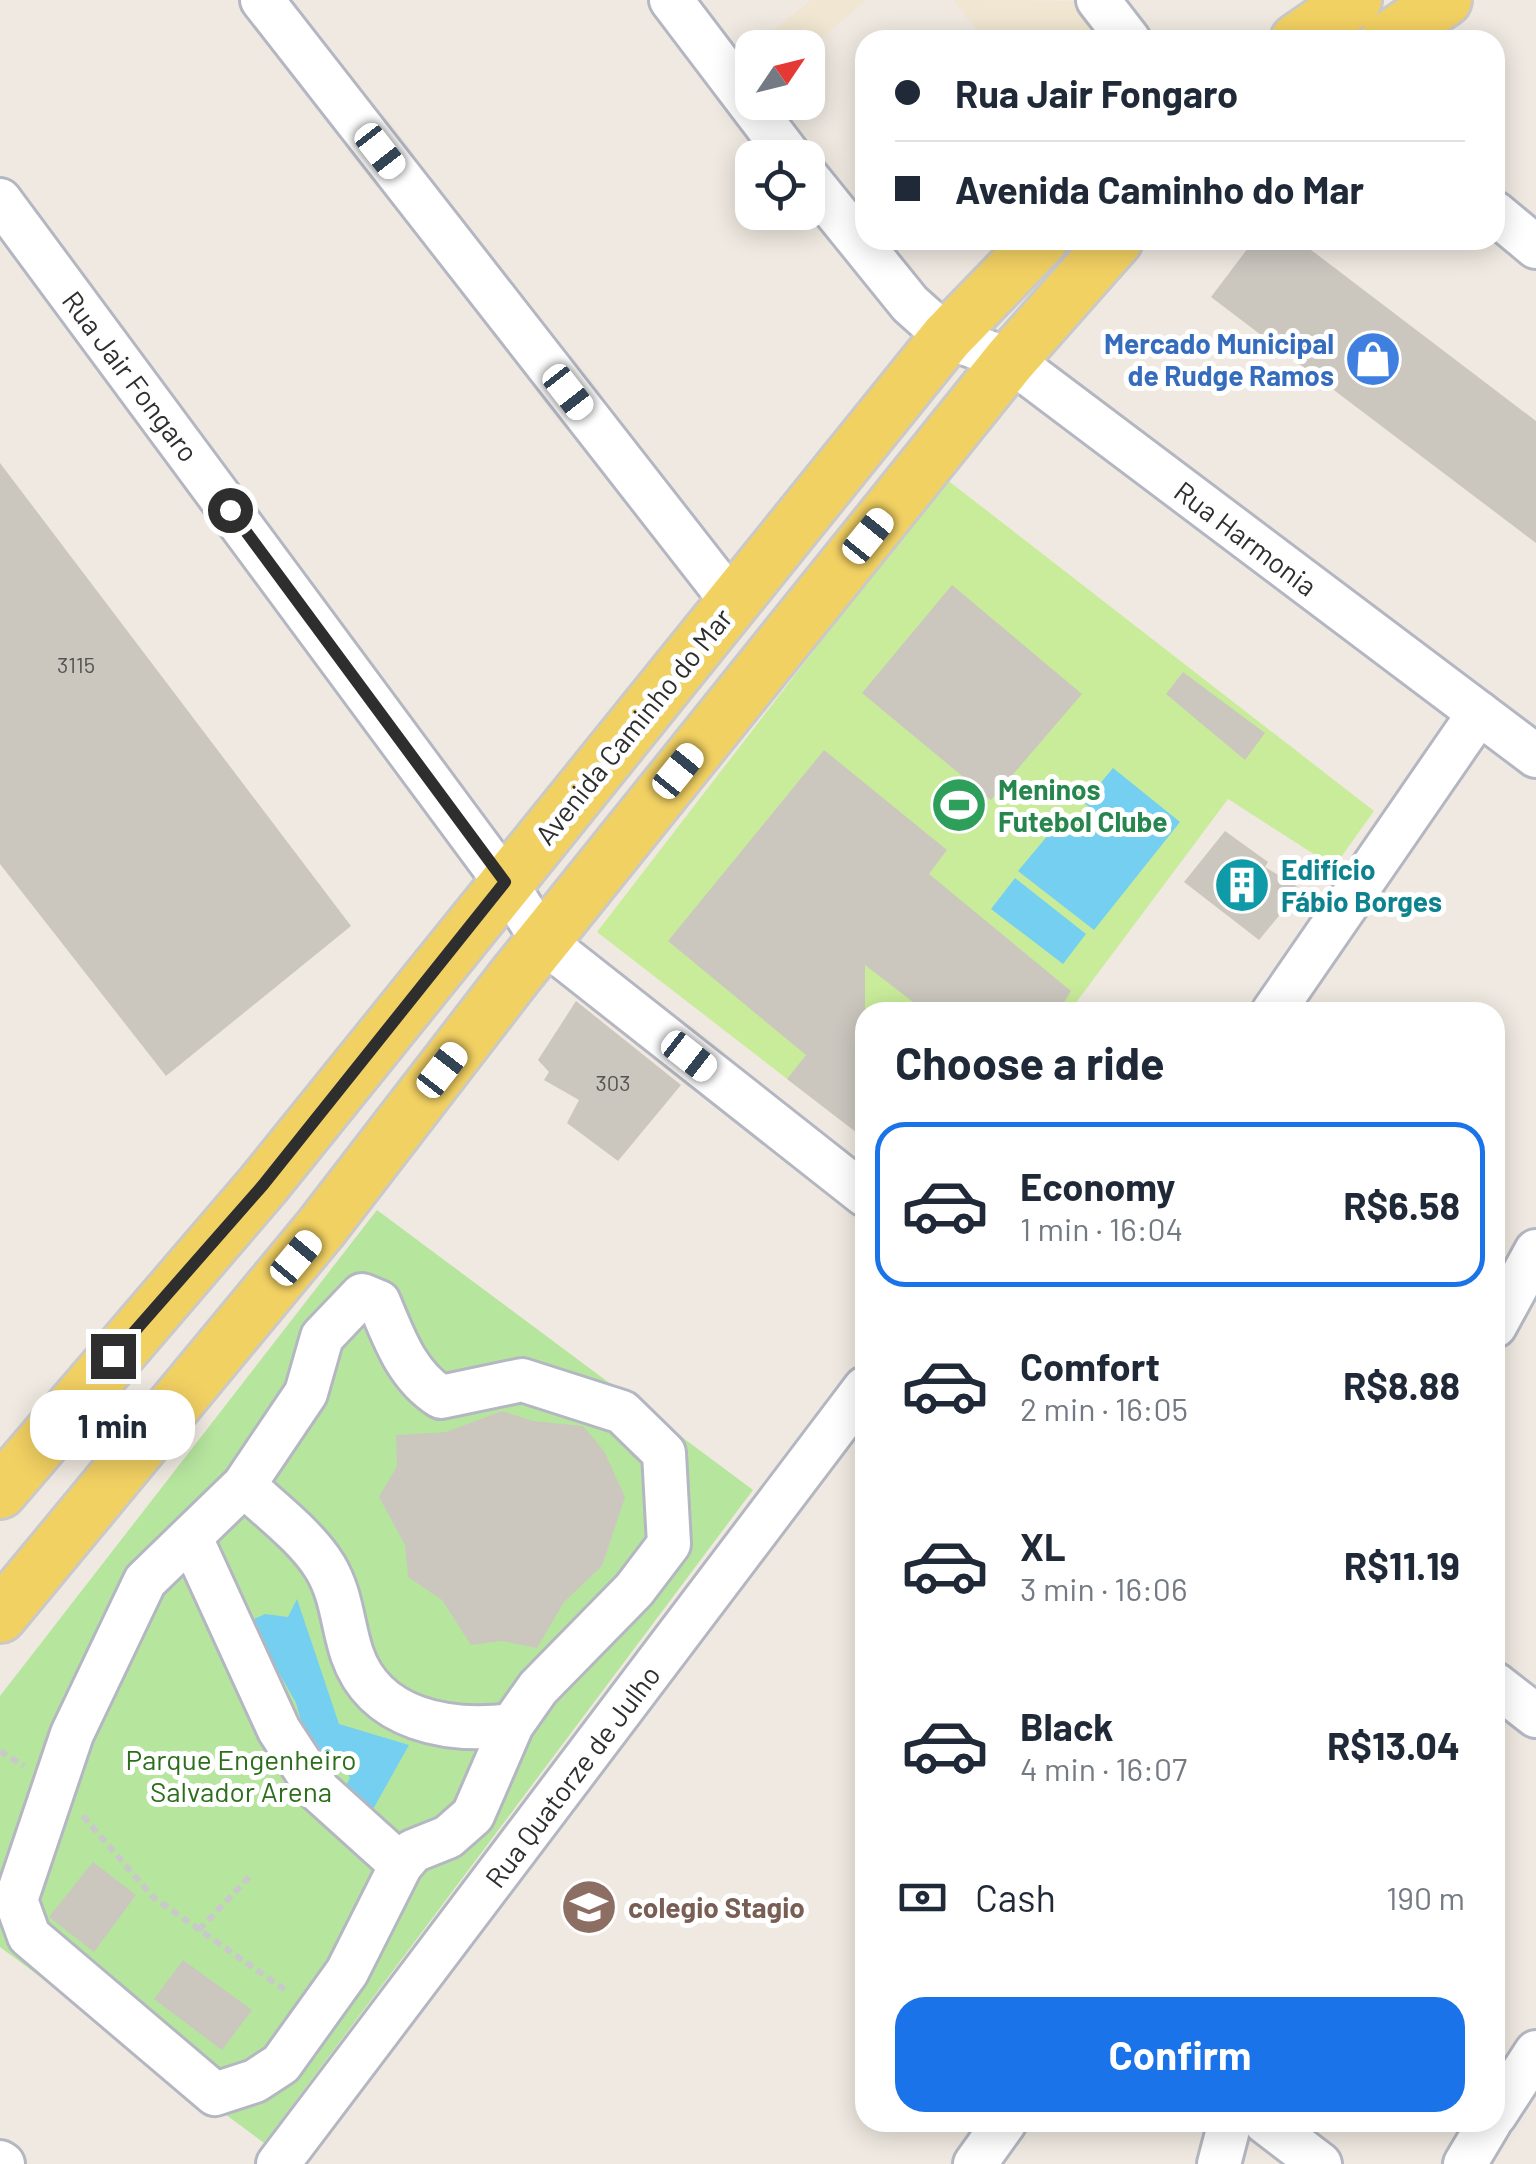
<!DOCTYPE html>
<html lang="en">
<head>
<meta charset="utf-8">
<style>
	body { margin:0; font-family:Barlow,sans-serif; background:#f6f6f7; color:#1f2937; height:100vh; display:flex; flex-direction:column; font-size:38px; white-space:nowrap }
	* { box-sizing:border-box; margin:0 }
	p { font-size:32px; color:#747a83 }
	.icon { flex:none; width:55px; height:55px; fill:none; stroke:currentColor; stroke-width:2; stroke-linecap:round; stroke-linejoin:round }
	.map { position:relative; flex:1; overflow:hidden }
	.sheet { position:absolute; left:855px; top:1002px; width:650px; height:1130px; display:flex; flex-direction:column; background:#fff; border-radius:30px; box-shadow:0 5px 25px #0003 }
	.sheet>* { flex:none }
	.hud { position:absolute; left:855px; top:30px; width:650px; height:220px; border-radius:30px; box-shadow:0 5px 25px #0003; display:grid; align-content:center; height:220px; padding:0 40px; background:#fff }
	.needle { width:65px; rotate:55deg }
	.controls { position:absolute; left:735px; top:30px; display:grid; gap:20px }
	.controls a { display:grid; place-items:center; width:90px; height:90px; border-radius:20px; background:#fff; box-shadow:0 5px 25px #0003; font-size:50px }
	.end { position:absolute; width:45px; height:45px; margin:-22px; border:12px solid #2e2e2e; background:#fff; box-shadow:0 0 0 5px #fff }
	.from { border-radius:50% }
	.bubble { position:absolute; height:70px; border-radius:30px; background:#fff; box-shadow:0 5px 25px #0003; font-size:32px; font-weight:700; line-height:70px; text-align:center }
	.car { position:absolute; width:30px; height:60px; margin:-30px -15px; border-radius:12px; box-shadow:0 0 8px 2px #0007; background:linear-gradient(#fff 24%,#345 0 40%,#fff 0 76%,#345 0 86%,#fff 0) }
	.hud b { display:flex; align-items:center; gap:35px; height:95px; font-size:38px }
	.hud b+b { border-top:2px solid #e0e1e3 }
	.hud i { width:25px; height:25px; background:#1f2937 }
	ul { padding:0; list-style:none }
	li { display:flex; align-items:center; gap:30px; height:165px; margin:0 20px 15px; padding:0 20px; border:5px solid transparent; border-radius:30px }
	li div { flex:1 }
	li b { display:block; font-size:38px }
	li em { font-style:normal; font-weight:700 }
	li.active { border-color:#1a73e8 }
	li>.icon { width:90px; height:90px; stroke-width:1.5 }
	h2 { padding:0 40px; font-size:45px; line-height:120px }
	.pay { display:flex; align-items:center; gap:25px; height:110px; padding:0 40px; font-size:38px }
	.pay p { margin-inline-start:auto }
	.action { display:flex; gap:20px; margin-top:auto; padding:20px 40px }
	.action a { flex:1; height:115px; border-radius:30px; background:#1a73e8; color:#fff; font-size:40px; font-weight:700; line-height:115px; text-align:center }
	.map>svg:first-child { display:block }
	.education { fill:#f0e6d1 }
	.green { fill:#b6e59e }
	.pitch { fill:#c9ec9a }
	.water { fill:#75cff0 }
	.building { fill:#cbc7bf }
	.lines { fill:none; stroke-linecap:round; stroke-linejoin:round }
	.minor-casing { stroke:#b4b7c1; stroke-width:48 }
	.major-casing { stroke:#c9c9c9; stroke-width:58 }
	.path { stroke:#c9c9c9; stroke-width:6; stroke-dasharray:8 5; stroke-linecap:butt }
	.minor { stroke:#fff; stroke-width:42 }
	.major { stroke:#f2d163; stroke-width:52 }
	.route { stroke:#2e2e2e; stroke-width:12 }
	.labels { text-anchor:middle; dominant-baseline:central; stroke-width:10; stroke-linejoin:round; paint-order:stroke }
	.number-label { font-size:22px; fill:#555452 }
	.shop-label { font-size:28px; font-weight:bold; fill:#366cbe; stroke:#fff; text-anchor:end }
	.street-label { font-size:28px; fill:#2e2e2e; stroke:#fff }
	.leisure-label { font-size:28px; font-weight:bold; fill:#27864d; stroke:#fff; text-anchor:start }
	.culture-label { font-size:28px; font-weight:bold; fill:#0d838f; stroke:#fff; text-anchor:start }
	.park-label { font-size:28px; fill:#2c6e1b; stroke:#fff }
	.education-label { font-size:28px; font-weight:bold; fill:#785e54; stroke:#fff; text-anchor:start }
</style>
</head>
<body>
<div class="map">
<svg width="1536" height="2164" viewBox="0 0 1536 2164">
	<rect width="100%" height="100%" fill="#efe9e1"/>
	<g class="education">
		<path d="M811 0H866L808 50 760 47 757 44Z"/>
		<path d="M954 0 1081 1 1105 40H984Z"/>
	</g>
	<path class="green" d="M377 1210 753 1490 264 2143 0 1947V1696Z"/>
	<path class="pitch" d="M946 479 1374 811 1334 867 1228 799 1069 1012H865V1139L597 932Z"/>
	<g class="water">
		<path d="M1113 768 1180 822 1094 930 1018 871 1054 828 1087 833 1101 816 1084 803Z"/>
		<path d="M1015 878 1086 934 1063 964 991 909Z"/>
		<path d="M297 1599 339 1724 409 1745 367 1820 342 1793 350 1778 342 1763 320 1764 312 1759 296 1703 250 1621 265 1614 288 1617Z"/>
	</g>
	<g class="building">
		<path d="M1254 240H1298L1536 421V543L1211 297Z"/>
		<path d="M0 463 351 926 166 1076 0 864Z"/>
		<path d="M952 585 1082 694 991 800 862 693Z"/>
		<path d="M1183 672 1265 733 1245 760 1166 694Z"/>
		<path d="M824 750 947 850 929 874 1071 991 1058 1012H926L865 965V1139L787 1079 806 1055 668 941Z"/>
		<path d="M1225 831 1268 862 1265 867 1301 889 1259 940 1184 882Z"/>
		<path d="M576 1001 681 1085 618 1161 567 1123 579 1100 544 1080 549 1072 538 1060Z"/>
		<path d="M502 1411 533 1421 583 1426 604 1451 625 1497 602 1566 564 1602 537 1648 502 1641 471 1645 442 1600 408 1577 405 1545 379 1497 397 1466 396 1435 446 1432Z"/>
		<path d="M93 1862 136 1895 94 1952 49 1917Z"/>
		<path d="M183 1960 252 2010 222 2050 154 1999Z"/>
	</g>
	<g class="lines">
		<g class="minor-casing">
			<g id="minor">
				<path d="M262 0 733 603"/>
				<path d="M671 0 791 158"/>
				<path d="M1098 0 1129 40"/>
				<path d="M808 178 910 304 947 337 1010 360 1536 756"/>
				<path d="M0 200 505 882 543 941 865 1195"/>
				<path d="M1495 213 1536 247"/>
				<path d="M1273 1012 1479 713"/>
				<path d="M362 1295 379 1302C394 1338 407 1376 441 1397L522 1380 622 1412 664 1453 669 1544 634 1590 538 1688 512 1725 473 1815 448 1837 413 1851 401 1865 347 1972 281 2064 255 2081 215 2094 29 1936 16 1900 72 1734 145 1581 244 1485 306 1393 322 1337Z"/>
				<path d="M1495 1326 1536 1251"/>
				<path d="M244 1485C270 1510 306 1536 325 1567 342 1595 342 1624 352 1654 375 1721 449 1733 512 1725"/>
				<path d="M191 1538 279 1730 319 1791 401 1865"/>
				<path d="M1495 1684 1536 1716"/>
				<path d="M1495 2115 1536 2052"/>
				<path d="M1265 2122 1320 2164"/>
				<path d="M0 2162 3 2164"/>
				<path d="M278 2164 865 1388"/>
				<path d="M975 2164 1005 2122"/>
				<path d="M1219 2164 1230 2122"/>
				<path d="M1465 2164 1490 2122"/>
			</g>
		</g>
		<g class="major-casing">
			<g id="major">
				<path d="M1297 40 1355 0"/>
				<path d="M1386 40 1445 0"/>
				<path d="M0 1492 263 1185 947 337 1041 240"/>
				<path d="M0 1616 321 1228 515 976 1010 360 1116 240"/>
			</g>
		</g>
		<g class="path">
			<path d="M0 1751 24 1766"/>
			<path d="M83 1816 153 1897 288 1992"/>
			<path d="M199 1930 249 1877"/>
		</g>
		<use href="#minor" class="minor"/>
		<use href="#major" class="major"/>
	</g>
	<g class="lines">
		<path class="route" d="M113 1356 263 1185 505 882 230 510"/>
	</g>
	<defs>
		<g id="shop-disc" transform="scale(2.875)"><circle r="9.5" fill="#3f7fe0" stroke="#fff"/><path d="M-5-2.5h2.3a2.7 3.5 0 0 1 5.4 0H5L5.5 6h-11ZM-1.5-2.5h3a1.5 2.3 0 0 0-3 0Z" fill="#fff"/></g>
		<g id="stadium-disc" transform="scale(2.875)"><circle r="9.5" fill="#2e9e5b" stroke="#fff"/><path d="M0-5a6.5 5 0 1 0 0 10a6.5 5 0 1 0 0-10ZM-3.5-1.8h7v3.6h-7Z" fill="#fff"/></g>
		<g id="building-disc" transform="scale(2.875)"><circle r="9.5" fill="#0f9aa8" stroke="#fff"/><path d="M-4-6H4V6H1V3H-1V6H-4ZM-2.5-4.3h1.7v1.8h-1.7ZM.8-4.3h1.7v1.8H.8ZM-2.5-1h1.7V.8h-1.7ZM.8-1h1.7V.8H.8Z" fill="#fff"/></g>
		<g id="school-disc" transform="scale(2.875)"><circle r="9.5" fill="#8d6e63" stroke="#fff"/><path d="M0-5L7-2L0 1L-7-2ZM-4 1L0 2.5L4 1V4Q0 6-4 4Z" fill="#fff"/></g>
	</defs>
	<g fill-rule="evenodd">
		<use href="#shop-disc" x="1373" y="359"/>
		<use href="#stadium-disc" x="959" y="805"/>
		<use href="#building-disc" x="1242" y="885"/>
		<use href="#school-disc" x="589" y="1907"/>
	</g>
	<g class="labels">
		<g class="number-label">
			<text x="76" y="664">3115</text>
			<text x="613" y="1082">303</text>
		</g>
		<g class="shop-label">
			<text x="1334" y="343">Mercado Municipal<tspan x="1334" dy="32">de Rudge Ramos</tspan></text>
		</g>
		<g class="street-label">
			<text transform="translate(131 376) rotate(53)">Rua Jair Fongaro</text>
			<text transform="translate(1246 538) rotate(37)">Rua Harmonia</text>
			<text transform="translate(633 726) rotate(-51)">Avenida Caminho do Mar</text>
			<text transform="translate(572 1776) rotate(-53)">Rua Quatorze de Julho</text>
		</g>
		<g class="leisure-label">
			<text x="998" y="789">Meninos<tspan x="998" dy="32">Futebol Clube</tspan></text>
		</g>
		<g class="culture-label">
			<text x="1281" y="869">Edifício<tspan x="1281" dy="32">Fábio Borges</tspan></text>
		</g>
		<g class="park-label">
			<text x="241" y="1759">Parque Engenheiro<tspan x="241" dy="32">Salvador Arena</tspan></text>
		</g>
		<g class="education-label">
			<text x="628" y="1907">colegio Stagio</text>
		</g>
	</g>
</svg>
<div class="controls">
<a><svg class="needle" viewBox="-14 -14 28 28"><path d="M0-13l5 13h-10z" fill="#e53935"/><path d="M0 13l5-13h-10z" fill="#747a83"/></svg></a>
<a><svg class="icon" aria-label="locate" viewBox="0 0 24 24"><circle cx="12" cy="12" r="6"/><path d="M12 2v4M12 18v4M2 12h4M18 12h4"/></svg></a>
</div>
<i class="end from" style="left:230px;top:510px"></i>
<i class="end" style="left:113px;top:1356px"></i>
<div class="bubble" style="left:30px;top:1390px;width:165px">1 min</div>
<i class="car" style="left:380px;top:151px;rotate:142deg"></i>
<i class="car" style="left:568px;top:392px;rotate:142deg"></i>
<i class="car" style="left:868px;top:536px;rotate:39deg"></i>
<i class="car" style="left:678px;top:771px;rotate:39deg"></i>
<i class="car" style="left:689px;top:1056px;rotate:128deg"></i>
<i class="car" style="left:442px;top:1070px;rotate:38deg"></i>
<i class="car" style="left:296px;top:1258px;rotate:40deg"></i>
<div class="hud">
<b><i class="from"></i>Rua Jair Fongaro</b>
<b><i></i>Avenida Caminho do Mar</b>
</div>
<section class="sheet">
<h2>Choose a ride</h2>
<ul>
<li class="active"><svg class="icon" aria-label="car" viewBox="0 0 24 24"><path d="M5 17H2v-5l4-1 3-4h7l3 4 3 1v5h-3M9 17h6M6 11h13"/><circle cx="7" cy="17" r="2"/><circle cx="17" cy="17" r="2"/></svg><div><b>Economy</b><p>1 min · 16:04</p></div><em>R$6.58</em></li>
<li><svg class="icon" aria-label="car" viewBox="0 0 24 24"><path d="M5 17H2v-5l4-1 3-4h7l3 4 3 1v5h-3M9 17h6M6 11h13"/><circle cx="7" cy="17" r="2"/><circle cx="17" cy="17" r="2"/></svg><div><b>Comfort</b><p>2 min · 16:05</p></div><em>R$8.88</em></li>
<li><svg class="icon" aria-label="car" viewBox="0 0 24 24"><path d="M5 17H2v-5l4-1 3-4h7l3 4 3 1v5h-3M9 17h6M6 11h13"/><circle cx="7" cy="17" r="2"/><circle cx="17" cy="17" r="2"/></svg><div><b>XL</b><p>3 min · 16:06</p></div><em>R$11.19</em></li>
<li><svg class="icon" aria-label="car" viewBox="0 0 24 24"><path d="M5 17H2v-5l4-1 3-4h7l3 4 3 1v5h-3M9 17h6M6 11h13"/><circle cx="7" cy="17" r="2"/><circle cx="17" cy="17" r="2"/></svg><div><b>Black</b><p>4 min · 16:07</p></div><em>R$13.04</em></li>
</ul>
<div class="pay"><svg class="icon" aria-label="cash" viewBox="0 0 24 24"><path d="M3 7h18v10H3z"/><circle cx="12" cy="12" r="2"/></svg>Cash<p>190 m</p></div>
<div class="action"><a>Confirm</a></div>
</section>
</div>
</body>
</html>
